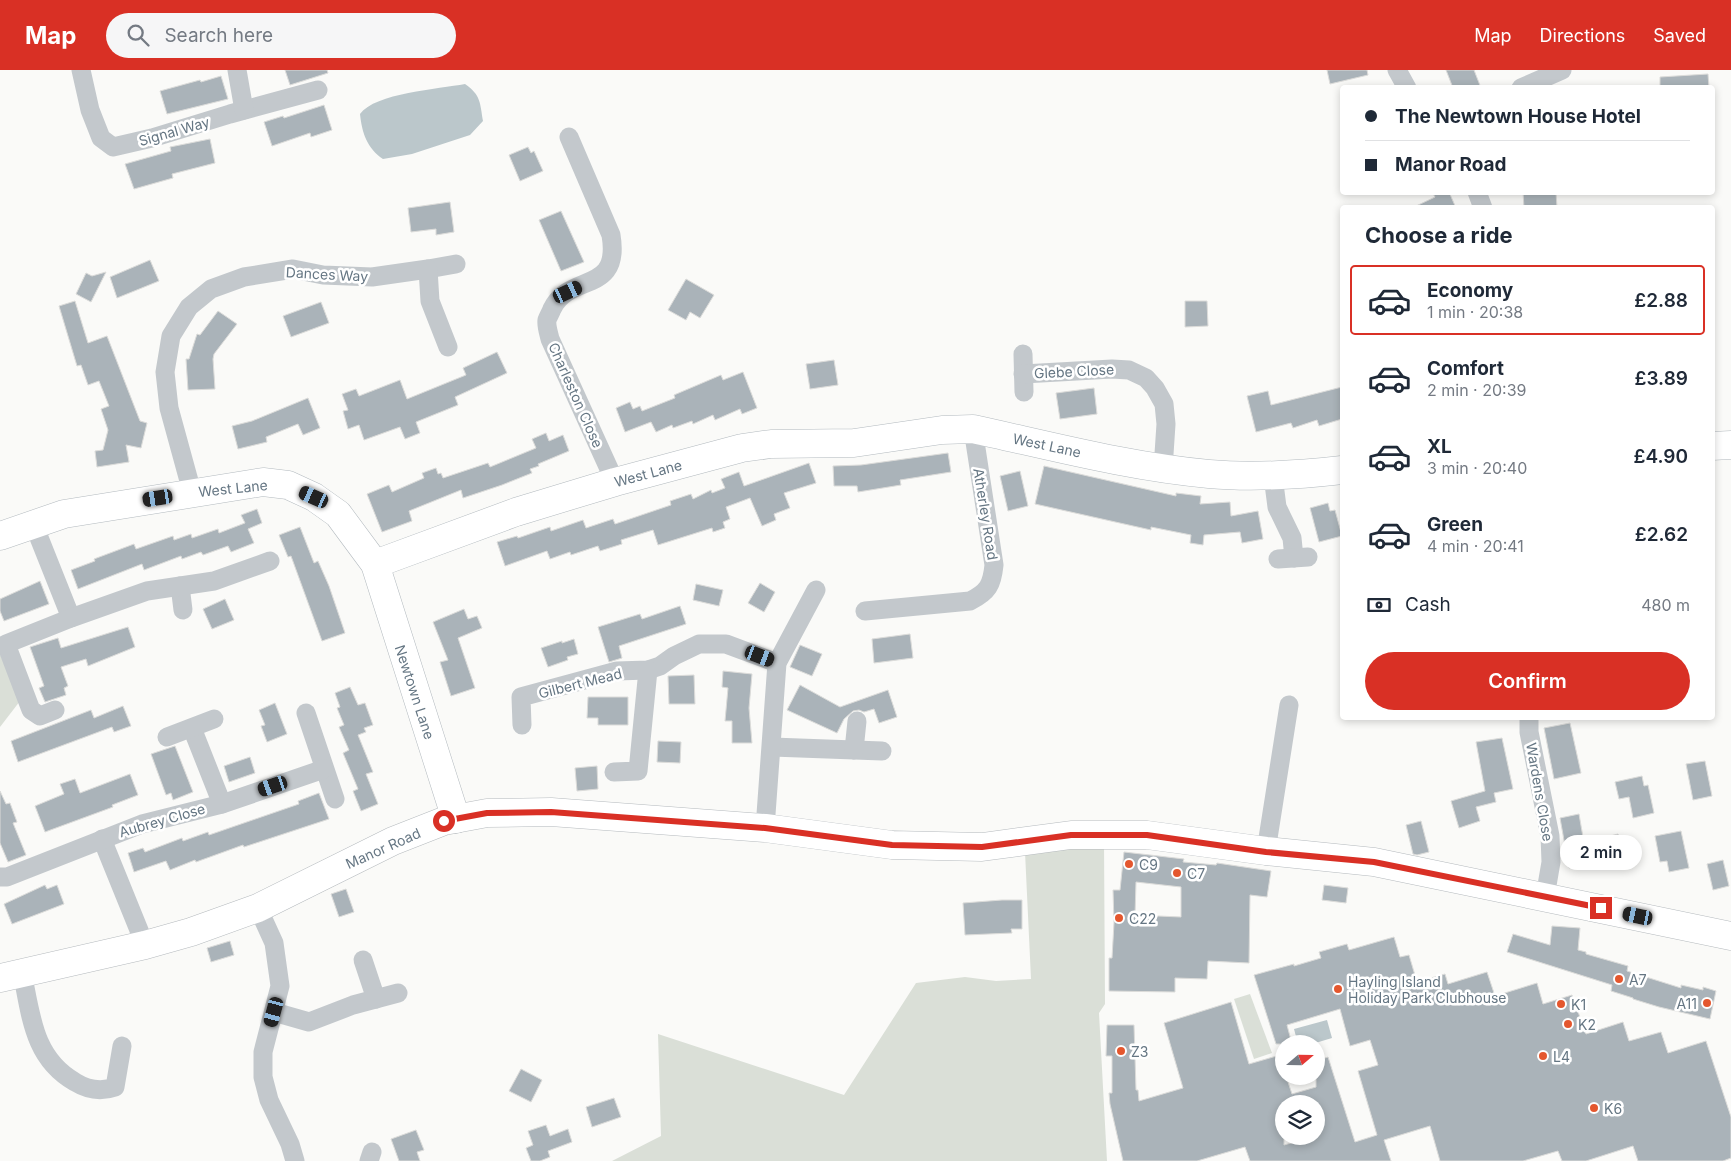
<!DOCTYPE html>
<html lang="en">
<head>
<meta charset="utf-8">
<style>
	body { margin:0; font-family:Inter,sans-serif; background:#f6f6f7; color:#1f2937; height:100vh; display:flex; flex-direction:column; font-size:19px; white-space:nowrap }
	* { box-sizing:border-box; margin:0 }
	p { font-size:16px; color:#747a83 }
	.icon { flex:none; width:28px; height:28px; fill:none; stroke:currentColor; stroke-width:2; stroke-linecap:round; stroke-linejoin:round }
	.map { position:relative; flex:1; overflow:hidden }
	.details { position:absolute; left:1340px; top:135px; width:375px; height:515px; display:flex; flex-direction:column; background:#fff; border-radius:5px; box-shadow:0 2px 8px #0003 }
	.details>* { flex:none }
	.guide { position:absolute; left:1340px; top:15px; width:375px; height:110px; border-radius:5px; box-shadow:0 2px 8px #0003; display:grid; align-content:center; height:110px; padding:0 25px; background:#fff }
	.needle { width:32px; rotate:70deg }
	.tools { position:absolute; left:1275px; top:965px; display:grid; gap:10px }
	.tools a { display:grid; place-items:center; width:50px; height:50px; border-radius:50%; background:#fff; box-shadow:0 2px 8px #0003; font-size:25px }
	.end { position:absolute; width:22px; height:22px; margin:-11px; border:6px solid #d93025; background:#fff; box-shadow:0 0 0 2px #fff }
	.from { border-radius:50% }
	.bubble { position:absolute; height:35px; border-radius:18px; background:#fff; box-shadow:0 2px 8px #0003; font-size:16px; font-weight:600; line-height:35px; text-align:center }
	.car { position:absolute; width:15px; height:30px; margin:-15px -8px; border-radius:6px; box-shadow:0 0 4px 1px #0007; background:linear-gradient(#222 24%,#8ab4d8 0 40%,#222 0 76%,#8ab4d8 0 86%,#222 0) }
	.guide b { display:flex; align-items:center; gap:18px; height:48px; font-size:19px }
	.guide b+b { border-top:1px solid #e0e1e3 }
	.guide i { width:12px; height:12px; background:#1f2937 }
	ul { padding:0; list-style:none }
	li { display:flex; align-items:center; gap:15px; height:70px; margin:0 10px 8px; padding:0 15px; border:2px solid transparent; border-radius:5px }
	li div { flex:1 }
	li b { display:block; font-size:19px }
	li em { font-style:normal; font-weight:600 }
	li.current { border-color:#d93025 }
	li>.icon { width:45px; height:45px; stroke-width:1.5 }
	h2 { padding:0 25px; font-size:22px; line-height:60px }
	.pay { display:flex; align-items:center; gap:12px; height:55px; padding:0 25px; font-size:19px }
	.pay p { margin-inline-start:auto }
	.button { display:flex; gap:10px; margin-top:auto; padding:10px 25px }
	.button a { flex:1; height:58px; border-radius:30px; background:#d93025; color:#fff; font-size:20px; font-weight:600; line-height:58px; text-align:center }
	header { display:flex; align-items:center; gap:30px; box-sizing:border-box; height:70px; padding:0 25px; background:#d93025; color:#fff }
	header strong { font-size:24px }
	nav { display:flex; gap:28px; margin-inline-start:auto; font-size:18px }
	.search { width:350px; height:45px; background:#f6f6f7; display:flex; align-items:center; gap:12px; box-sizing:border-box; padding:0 18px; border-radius:28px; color:#747a83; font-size:19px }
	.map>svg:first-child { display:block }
	.green { fill:#dadfd7 }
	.water { fill:#bbc7cb }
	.building { fill:#aab3b9; stroke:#dcdcda; fill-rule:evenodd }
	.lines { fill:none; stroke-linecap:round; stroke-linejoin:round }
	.secondary-casing { stroke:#b3babf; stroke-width:29 }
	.primary-casing { stroke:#b5babe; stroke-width:29 }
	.street { stroke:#c3c8cc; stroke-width:19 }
	.secondary { stroke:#fff; stroke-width:28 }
	.primary { stroke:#fff; stroke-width:28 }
	.route { stroke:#d93025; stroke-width:6 }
	.poi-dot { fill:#e4572e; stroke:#fff; stroke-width:2 }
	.labels { text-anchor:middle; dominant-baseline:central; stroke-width:5; stroke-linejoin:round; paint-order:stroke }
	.street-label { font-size:14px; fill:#657683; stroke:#fff }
	.poi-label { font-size:14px; fill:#657683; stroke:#fff; text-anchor:start }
</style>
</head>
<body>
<header>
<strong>Map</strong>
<div class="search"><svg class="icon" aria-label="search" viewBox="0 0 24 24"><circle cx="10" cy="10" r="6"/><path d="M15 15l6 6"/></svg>Search here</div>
<nav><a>Map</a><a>Directions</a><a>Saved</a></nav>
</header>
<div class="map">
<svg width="1731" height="1091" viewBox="0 0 1731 1091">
	<rect width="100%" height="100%" fill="#fafaf8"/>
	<g class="green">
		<path d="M0 584 20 631 0 657Z"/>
		<path d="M1104 771 1105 934 1099 943 1107 1091H612L661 1066 658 964 844 1025 916 913 965 907 996 911 1031 909 1025 782Z"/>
		<path d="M1250 924 1272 983 1254 989 1234 929Z"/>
	</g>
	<g class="water">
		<path d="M465 14C481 25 480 33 483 51L470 65 412 84 383 89C367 78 362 63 360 44 375 23 439 19 465 14Z"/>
		<path d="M1327 950 1332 968 1312 974H1298L1294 959Z"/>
	</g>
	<g class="building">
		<path d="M285 0H327L328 3 290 15Z"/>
		<path d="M1327 0H1367L1368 5 1330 14Z"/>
		<path d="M1446 0H1474L1481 18H1453Z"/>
		<path d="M1708 4 1709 18H1660V7Z"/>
		<path d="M221 6 228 29 167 44 160 21 200 10 201 12Z"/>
		<path d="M324 35 332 60 311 67 310 63 272 76 264 52 283 46 284 48Z"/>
		<path d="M210 69 215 93 172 104 173 108 134 119 125 94 171 81 170 77Z"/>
		<path d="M528 77 531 83 534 81 543 101 520 111 509 85Z"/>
		<path d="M1432 122H1449L1456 138H1412L1435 127Z"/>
		<path d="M1523 122H1556L1557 138H1524Z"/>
		<path d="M450 132 454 162 436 165V159L411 162 408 138Z"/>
		<path d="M561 141 584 192 561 201 539 150Z"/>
		<path d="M150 190 159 211 117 228 110 207Z"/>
		<path d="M106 202 91 232 76 224 86 203 92 206Z"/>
		<path d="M686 209 714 225 700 248 690 242 686 250 668 240Z"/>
		<path d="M75 231 88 273 107 266 140 351 147 353 141 378 126 375 129 392 97 397 95 381 103 380 108 360 101 339 109 336 99 311 88 315 81 295 77 296 59 236Z"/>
		<path d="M1185 231H1207L1208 256 1185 257Z"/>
		<path d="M321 232 329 253 291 267 283 246Z"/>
		<path d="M218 241 237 254 214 284 213 289 215 319 188 320 186 289H189L197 264 200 265Z"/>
		<path d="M497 282 507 303 455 327 458 335 416 352 420 363 405 369 400 357 364 370 359 355 348 359 343 341 348 340 342 324 356 319 359 326 400 310 407 329 466 305 463 298Z"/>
		<path d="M834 290 838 315 810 319 806 294Z"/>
		<path d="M743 302 757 338 742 344 740 339 715 350 713 345 693 354 692 351 673 358 672 355 656 362 651 352 625 362 616 338 630 332 633 339 640 336 642 341 675 328 674 325 721 305 723 310Z"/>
		<path d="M1342 317V349L1319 356 1317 350 1293 358 1291 353 1256 362 1247 326 1268 321 1271 335Z"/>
		<path d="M1094 318 1097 344 1060 349 1056 323Z"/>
		<path d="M308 328 320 358 303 365 298 354 266 367 267 372 238 379 232 356 252 351Z"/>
		<path d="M546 363 549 371 563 365 569 381 538 394 539 396 530 399 532 403 502 415 463 428 461 420 409 441 412 451 382 462 367 424 389 415 392 422 424 408 422 403 436 398 438 404 441 403 443 408 488 393 490 397 536 378 532 369Z"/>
		<path d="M948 383 951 402 900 410 901 415 858 422 857 416H834L833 396 861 395Z"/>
		<path d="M809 393 816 413 784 423 790 438 774 444 776 450 762 456 750 428 726 437 730 449 723 452 725 458 713 462 712 458 658 475 653 460 621 470 622 474 600 481 598 476 571 485 570 482 550 489 547 481 505 496 497 472 517 466 518 468 550 457 551 461 583 450 586 458 613 449 615 454 671 435 670 431 691 424 693 429 711 420 712 423 725 418 721 409 739 402 744 416Z"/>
		<path d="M1044 396 1176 426V423L1201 426 1200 434 1230 432 1231 446 1258 441 1263 469 1242 473 1240 462 1204 465 1203 475 1190 473 1191 465 1151 457V460L1035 434Z"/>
		<path d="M1020 401 1028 436 1008 441 1000 406Z"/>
		<path d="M1328 433 1330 441 1335 440 1342 466 1319 472 1310 438Z"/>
		<path d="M257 439 262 453 248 459 254 473 231 482 228 476 203 485 201 482 182 489 181 486 144 500 142 494 78 519 71 500 95 491 94 489 134 474 136 479 173 466 174 470 191 464 192 468 218 459 219 463 245 453 241 445Z"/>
		<path d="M300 457 314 493 318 491 329 516 345 563 322 571 291 486 288 487 279 465Z"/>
		<path d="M40 511 49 534 4 551 0 541V529Z"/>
		<path d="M760 513 775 522 764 542 748 533Z"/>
		<path d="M696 514 723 520 719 536 693 530Z"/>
		<path d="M225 529 234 550 212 559 203 539Z"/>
		<path d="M680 536 686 554 619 576 622 588 609 592 598 557 640 544 642 549Z"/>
		<path d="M464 539 468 549 477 546 482 558 458 568 475 618 451 626 440 592 448 590 433 552Z"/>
		<path d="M128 557 135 577 88 596 86 589 61 597 68 616 64 618 66 625 45 632 39 618 44 616 30 577 58 568 61 578Z"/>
		<path d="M910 564 913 588 874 593 872 569Z"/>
		<path d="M574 569 578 584 567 587 568 590 548 597 541 578 562 571V573Z"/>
		<path d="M800 575 822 584 812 606 790 597Z"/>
		<path d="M723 601 752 604 749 638 752 673H732V651H725L728 618 722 617Z"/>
		<path d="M694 605 695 634H669L668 606Z"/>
		<path d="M800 615 840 637 888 620 897 647 879 653 874 639 864 642 859 640 853 641 844 649 837 663 787 640Z"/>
		<path d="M350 617 358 635 365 633 373 655 364 658 366 662 358 665 373 702 366 704 378 734 361 741 353 721 358 719 343 683 349 680 339 657 344 655 337 638 340 637 335 623Z"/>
		<path d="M588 627H628V655H598V648H587Z"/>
		<path d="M275 633 287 664 267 672 261 656 265 655 259 640Z"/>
		<path d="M123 636 131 656 114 662 112 657 18 692 11 671 91 640 94 648Z"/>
		<path d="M1570 653 1581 703 1554 709 1544 658Z"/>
		<path d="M1502 668 1513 719 1494 723 1496 732 1476 737 1480 751 1459 758 1451 731 1485 721 1476 672Z"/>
		<path d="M658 671 681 672 680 693 657 692Z"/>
		<path d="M175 676 193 722 173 730 171 723 166 725 151 684Z"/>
		<path d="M250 687 255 703 229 712 224 696Z"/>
		<path d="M1705 691 1712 726 1693 730 1686 694Z"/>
		<path d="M597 696 598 719 577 721 575 698Z"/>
		<path d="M130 704 138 725 112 735 113 737 45 762 35 736 64 724 60 714 75 709 80 723Z"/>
		<path d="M1642 706 1644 716 1648 715 1654 743 1633 748 1629 727 1619 729 1615 712Z"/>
		<path d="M0 721 6 734 10 733 17 752 13 753 26 785 8 792 0 773Z"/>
		<path d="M319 723 329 749 244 777 243 775 196 792 195 790 170 800 166 791 134 802 128 783 143 778 145 782 182 768 183 771 208 762 209 765 299 734 298 731Z"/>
		<path d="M1579 744 1584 773 1618 764 1625 788 1604 794V791L1569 798 1560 748Z"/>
		<path d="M1421 751 1429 782 1417 785 1413 784 1406 755Z"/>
		<path d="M1681 761 1689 798 1669 802 1667 791 1660 792 1655 766Z"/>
		<path d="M1124 782 1184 789 1183 792 1216 795 1217 793 1271 801 1267 827 1250 825 1249 893 1208 891 1207 909 1175 908V922L1109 921V888H1112L1114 853 1113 820H1120ZM1136 812 1181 817V847L1135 845Z"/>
		<path d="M1723 790 1729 816 1713 820 1707 794Z"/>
		<path d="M45 815 47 819 57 815 64 834 12 854 4 834Z"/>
		<path d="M1324 815 1348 818 1346 833 1322 830Z"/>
		<path d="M346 819 354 842 339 847 331 824Z"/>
		<path d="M1002 830H1022V859H1011L1012 863 965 865 963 833Z"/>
		<path d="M1552 856 1580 858 1578 880 1586 882V884L1628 896 1627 901 1681 918V915L1703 920V917L1716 921 1710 949 1659 937 1633 929V928L1611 921 1612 915 1507 882 1513 864 1550 875Z"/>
		<path d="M1394 867 1400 887 1409 885 1417 912 1445 904 1448 914 1487 902 1495 926 1537 913 1543 934 1572 925 1586 964 1623 952 1629 971 1661 962 1668 983 1706 971 1731 1047V1088L1723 1091H1638L1633 1076 1586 1091H1562L1558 1081 1523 1091H1440L1430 1056 1384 1070 1391 1091H1250L1245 1077 1197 1091H1123L1110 1034 1109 1023H1112V986H1106L1107 955H1134L1136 1020H1138L1139 1031 1183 1018 1164 953 1231 932 1249 994 1280 985 1284 998V1006H1286L1292 1024 1316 1017V991L1328 987 1355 1072 1377 1065 1358 1001 1378 995 1370 970 1350 976 1340 939 1287 955 1292 974H1276L1254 905 1294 894V896L1321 888 1319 882 1347 874 1349 880ZM1284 1034H1316V1066L1284 1075Z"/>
		<path d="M230 871 234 885 211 892 207 878Z"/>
		<path d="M521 999 542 1010 531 1032 509 1021Z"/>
		<path d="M614 1028 621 1047 592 1057 586 1037Z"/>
		<path d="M546 1055 550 1066 568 1059 572 1072 548 1081 550 1087 540 1091H531L526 1078 533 1075 528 1061Z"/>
		<path d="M416 1060 424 1080 417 1082 420 1091H399L391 1069Z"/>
	</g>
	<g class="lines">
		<g class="secondary-casing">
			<g id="secondary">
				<path d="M1712 376 1731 375"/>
				<path d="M0 466 64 444 263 412 288 415 314 427 338 444 375 494 456 749"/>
				<path d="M375 494 516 442 615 412 742 378 771 374 854 373 942 360 973 359C1051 376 1130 397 1209 404 1254 408 1298 405 1342 400"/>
			</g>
		</g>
		<g class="primary-casing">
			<path id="primary" d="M0 908 145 875 191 862 258 838 393 771 444 751 487 743 551 742 765 758 892 775 982 777 1071 765H1147L1266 781 1374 792 1731 866"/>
		</g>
		<g class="street">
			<path d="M81 0 90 40 101 68 113 77 152 68 230 44 318 20"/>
			<path d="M237 0 244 40"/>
			<path d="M1397 0 1407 18"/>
			<path d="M1521 18 1562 0"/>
			<path d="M569 67 611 165C621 225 570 202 552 239 551 242 548 247 547 250 546 256 549 264 550 269L615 412"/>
			<path d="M1477 122 1483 138"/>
			<path d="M428 199 456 194"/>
			<path d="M1023 284 1024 322"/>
			<path d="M1023 304 1112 299 1129 300 1146 308 1155 318 1164 334 1166 354 1163 399"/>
			<path d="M1273 406 1277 437 1292 468 1294 488"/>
			<path d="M192 422 169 338 165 302 171 266 189 237 211 219 244 207 293 199 323 205 372 207 428 199 430 231 448 277"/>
			<path d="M34 455 71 548"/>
			<path d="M1278 489 1308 487"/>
			<path d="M180 516 183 540"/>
			<path d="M865 541 970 531C988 522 992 515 994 495L973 359"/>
			<path d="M55 640 40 646 31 640 6 574 71 548 147 521 214 511 270 491"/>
			<path d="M306 643 335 729"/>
			<path d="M1529 648V662L1550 766 1551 792 1545 827"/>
			<path d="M522 655 521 627 617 601 648 600 660 596 674 586 699 574H726L777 593"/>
			<path d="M192 658 222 734"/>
			<path d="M167 667 214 649"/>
			<path d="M772 677 882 681"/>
			<path d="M854 680 857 651"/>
			<path d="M614 702 638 701 648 600"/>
			<path d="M765 758 777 593 816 520"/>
			<path d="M102 769 145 875"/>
			<path d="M1266 781 1289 635"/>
			<path d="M0 807H7L142 754 222 734 324 699"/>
			<path d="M258 838 274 873 280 916 263 982V1007L269 1030 290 1074 295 1091"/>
			<path d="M363 890 376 929"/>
			<path d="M22 902C31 945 33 988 75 1012 88 1020 101 1022 115 1017L122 976"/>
			<path d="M274 942 309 952 353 935 398 923"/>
			<path d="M369 1091 372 1082"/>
		</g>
		<use href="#secondary" class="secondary"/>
		<use href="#primary" class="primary"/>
	</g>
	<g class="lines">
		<path class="route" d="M444 751 487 743 551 742 765 758 892 775 982 777 1071 765H1147L1266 782 1374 792 1601 838"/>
	</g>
	<g class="poi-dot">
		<circle cx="1129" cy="794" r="5"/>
		<circle cx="1177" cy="803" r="5"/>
		<circle cx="1119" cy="848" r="5"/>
		<circle cx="1619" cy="909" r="5"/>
		<circle cx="1338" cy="919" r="5"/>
		<circle cx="1707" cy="933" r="5"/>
		<circle cx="1561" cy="934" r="5"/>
		<circle cx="1568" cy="954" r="5"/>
		<circle cx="1121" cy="981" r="5"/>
		<circle cx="1543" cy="986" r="5"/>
		<circle cx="1594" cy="1038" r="5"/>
	</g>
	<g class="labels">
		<g class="street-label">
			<text transform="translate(174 61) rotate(-16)">Signal Way</text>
			<text transform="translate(327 204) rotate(3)">Dances Way</text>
			<text transform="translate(1074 301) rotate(-3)">Glebe Close</text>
			<text transform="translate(576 325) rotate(66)">Charleston Close</text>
			<text transform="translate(1047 375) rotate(12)">West Lane</text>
			<text transform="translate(648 403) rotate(-15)">West Lane</text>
			<text transform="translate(233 418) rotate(-6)">West Lane</text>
			<text transform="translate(986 444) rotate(81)">Atherley Road</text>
			<text transform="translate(580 613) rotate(-14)">Gilbert Mead</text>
			<text transform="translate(415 622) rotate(72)">Newtown Lane</text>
			<text transform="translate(1540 722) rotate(80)">Wardens Close</text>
			<text transform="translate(162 750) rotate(-16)">Aubrey Close</text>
			<text transform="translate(383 778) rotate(-24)">Manor Road</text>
		</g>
		<g class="poi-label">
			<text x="1139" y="794">C9</text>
			<text x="1187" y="803">C7</text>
			<text x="1129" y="848">C22</text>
			<text x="1629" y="909">A7</text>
			<text x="1348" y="911">Hayling Island<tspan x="1348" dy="16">Holiday Park Clubhouse</tspan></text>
			<text x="1697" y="933" text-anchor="end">A11</text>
			<text x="1571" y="934">K1</text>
			<text x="1578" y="954">K2</text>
			<text x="1131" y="981">Z3</text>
			<text x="1553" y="986">L4</text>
			<text x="1604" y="1038">K6</text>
		</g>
	</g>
</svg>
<div class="tools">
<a><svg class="needle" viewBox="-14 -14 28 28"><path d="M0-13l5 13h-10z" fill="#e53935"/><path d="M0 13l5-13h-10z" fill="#747a83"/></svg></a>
<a><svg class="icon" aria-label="layers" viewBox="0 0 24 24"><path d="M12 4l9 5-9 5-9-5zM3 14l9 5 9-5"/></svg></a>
</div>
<i class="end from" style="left:444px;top:751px"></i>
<i class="end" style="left:1601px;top:838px"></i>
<div class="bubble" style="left:1560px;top:765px;width:82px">2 min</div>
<i class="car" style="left:568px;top:222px;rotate:65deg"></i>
<i class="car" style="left:314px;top:427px;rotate:294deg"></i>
<i class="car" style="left:158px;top:428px;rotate:261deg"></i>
<i class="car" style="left:760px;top:586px;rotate:111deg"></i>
<i class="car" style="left:273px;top:716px;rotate:251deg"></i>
<i class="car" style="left:1638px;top:846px;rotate:282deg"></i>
<i class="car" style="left:274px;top:942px;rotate:195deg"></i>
<div class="guide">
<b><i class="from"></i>The Newtown House Hotel</b>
<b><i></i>Manor Road</b>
</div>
<section class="details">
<h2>Choose a ride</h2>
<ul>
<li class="current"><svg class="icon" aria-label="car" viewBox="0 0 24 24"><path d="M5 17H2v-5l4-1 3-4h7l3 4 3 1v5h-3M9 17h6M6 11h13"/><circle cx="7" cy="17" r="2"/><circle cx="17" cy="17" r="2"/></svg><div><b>Economy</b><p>1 min · 20:38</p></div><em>£2.88</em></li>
<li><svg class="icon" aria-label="car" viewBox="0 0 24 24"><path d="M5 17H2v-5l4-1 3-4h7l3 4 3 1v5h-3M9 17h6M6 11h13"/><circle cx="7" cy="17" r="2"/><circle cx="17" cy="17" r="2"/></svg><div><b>Comfort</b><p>2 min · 20:39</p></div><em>£3.89</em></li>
<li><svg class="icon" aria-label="car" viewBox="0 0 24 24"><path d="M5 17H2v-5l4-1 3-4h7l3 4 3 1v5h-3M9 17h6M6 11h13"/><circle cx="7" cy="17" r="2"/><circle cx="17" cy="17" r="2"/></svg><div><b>XL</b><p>3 min · 20:40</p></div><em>£4.90</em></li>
<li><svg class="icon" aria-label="car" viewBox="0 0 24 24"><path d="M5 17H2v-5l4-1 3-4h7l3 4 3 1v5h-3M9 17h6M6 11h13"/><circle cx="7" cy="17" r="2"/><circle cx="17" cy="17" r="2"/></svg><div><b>Green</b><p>4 min · 20:41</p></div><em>£2.62</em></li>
</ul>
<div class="pay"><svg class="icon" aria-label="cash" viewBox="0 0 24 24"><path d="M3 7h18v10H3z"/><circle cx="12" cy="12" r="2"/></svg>Cash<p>480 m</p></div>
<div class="button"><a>Confirm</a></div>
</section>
</div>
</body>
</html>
